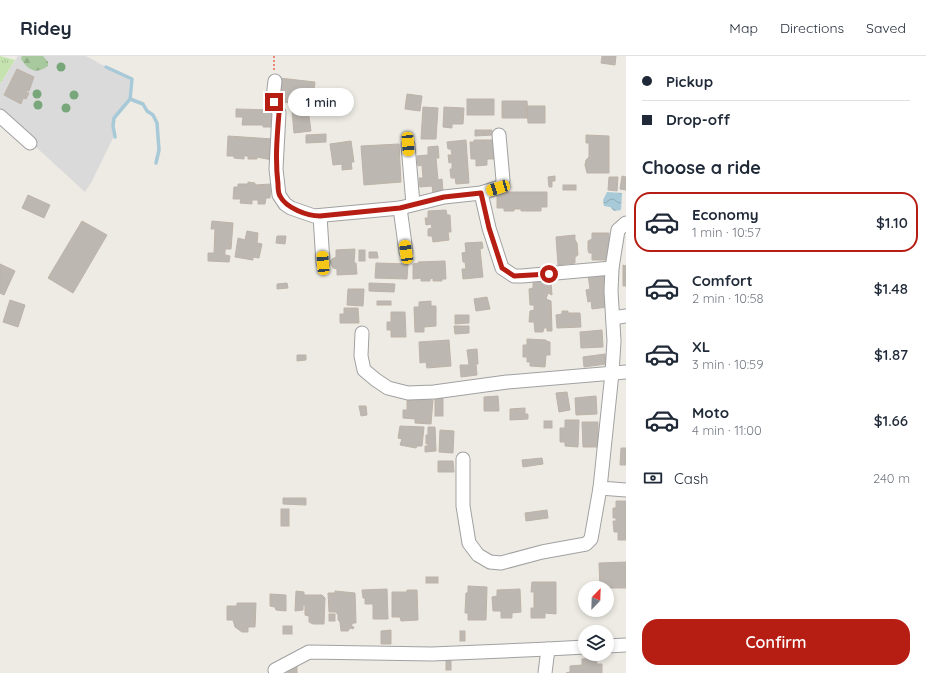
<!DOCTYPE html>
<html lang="en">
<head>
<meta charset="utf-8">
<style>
	body { margin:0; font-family:Quicksand,sans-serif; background:#f2f2f3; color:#1f2937; height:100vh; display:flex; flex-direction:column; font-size:15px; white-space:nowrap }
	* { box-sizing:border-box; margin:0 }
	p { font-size:13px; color:#747a83 }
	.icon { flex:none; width:22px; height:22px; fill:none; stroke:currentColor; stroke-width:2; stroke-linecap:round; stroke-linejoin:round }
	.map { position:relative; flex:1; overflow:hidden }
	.side { display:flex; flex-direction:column; background:#fff; width:300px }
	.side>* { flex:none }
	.hud { display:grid; align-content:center; height:88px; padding:0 16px; background:#fff }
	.needle { width:26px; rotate:23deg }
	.fabs { position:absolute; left:578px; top:525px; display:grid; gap:8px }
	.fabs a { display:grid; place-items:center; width:36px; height:36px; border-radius:50%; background:#fff; box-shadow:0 2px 6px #0003; font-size:20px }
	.end { position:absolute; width:18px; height:18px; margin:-9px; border:5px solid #b71e13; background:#fff; box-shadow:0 0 0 2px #fff }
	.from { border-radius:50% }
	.bubble { position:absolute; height:28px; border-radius:14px; background:#fff; box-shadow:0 2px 6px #0003; font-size:13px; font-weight:600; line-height:28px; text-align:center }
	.car { position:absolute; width:12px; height:24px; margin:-12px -6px; border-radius:5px; box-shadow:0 0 3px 1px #0007; background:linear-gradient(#f5c518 24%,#345 0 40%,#f5c518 0 76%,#345 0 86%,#f5c518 0) }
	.hud b { display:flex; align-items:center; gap:14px; height:38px; font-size:15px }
	.hud b+b { border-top:1px solid #e0e1e3 }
	.hud i { width:10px; height:10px; background:#1f2937 }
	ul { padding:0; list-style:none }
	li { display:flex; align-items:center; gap:12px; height:60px; margin:0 8px 6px; padding:0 8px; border:2px solid transparent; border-radius:16px }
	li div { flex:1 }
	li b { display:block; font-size:15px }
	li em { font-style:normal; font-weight:600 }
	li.current { border-color:#b71e13 }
	li>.icon { width:36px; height:36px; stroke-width:1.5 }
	h2 { padding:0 16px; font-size:18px; line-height:48px }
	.pay { display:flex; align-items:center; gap:10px; height:44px; padding:0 16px; font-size:15px }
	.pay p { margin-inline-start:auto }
	.primary-button { display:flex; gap:8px; margin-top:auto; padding:8px 16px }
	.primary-button a { flex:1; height:46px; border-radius:16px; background:#b71e13; color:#fff; font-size:16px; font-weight:600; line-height:46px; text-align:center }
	header { display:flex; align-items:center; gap:24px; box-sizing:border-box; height:56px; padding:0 20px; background:#fff; border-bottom:1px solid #e0e1e3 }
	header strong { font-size:19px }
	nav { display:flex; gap:22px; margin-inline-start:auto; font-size:14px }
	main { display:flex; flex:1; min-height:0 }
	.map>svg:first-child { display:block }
	.residential { fill:#dbdada }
	.grass { fill:url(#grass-tufts) }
	.forest { fill:url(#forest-firs) }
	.water { fill:url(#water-waves) }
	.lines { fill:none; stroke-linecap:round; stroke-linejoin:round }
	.stream { stroke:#a8c9d7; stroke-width:3.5 }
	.building { fill:#bdb7b1; stroke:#bdb3a8 }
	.minor-casing { stroke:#a1a1a1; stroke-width:15 }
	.path { stroke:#ec8a76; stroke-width:2; stroke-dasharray:2 2; stroke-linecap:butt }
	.minor { stroke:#fff; stroke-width:13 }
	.tree { fill:#77a77a }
	.route { stroke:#b71e13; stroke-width:5 }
</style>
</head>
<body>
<header>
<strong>Ridey</strong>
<nav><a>Map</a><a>Directions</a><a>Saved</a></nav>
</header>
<main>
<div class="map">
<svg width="626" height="617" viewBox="0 0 626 617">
	<defs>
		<pattern id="grass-tufts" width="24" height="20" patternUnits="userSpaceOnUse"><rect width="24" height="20" fill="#c5e3ae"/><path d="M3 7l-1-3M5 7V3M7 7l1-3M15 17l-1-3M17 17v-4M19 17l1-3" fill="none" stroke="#a9c295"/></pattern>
		<pattern id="forest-firs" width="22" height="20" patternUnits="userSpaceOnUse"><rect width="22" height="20" fill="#a7c99d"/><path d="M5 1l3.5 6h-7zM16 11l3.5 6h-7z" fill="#8fac87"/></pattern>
		<pattern id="water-waves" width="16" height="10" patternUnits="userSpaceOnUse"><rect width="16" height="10" fill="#a8c9d7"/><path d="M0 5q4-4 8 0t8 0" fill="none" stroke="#90acb8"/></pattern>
	</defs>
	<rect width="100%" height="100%" fill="#edebe4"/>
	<path class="residential" d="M18 0H86L130 24 128 42 112 64 113 82 92 125 85 136 0 58V28Z"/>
	<path class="grass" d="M0 0 15 4 0 28Z"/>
	<path class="forest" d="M22 0H43L48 6V10C36 19 28 14 21 3Z"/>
	<path class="water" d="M607 136 622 137 621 154 614 155 610 151 604 150 603 144Z"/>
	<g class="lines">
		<g class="stream">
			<path d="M106 11 132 23 130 43 114 62 113 70 115 81"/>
			<path d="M130 43 143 48 147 55 153 59 157 67 159 94 156 107"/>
		</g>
	</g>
	<g class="building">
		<path d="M602 0H616L615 9 601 7Z"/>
		<path d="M17 13 34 21 29 35 27 34 26 36 29 37 26 43 23 42 21 48 4 39Z"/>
		<path d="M279 22 315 26 312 50 276 45Z"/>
		<path d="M407 38 422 40 420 55 405 53Z"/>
		<rect x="467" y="43" width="27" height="16"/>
		<path d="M502 45H527L528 62H502Z"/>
		<path d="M527 50H545V67H528Z"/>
		<path d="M423 51 438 52 436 83H421Z"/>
		<path d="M444 51 464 52 463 68H452V72L443 71Z"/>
		<path d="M236 53 273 54 272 71H263V69H242L243 61H236Z"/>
		<path d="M308 53 311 75 294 77 292 55Z"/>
		<path d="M475 74H492V79L475 80Z"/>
		<path d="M326 78V86L306 87V79Z"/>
		<path d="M586 79 609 80V117H587L585 109 586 104 589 101V87H586Z"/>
		<path d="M228 80 273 83 272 104 257 101V103H248V100H244V103L234 102V100H227Z"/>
		<path d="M466 84 469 127 456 128 455 122H451L450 113H452V106L449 107 448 99H452L451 93H448L447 86Z"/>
		<path d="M474 84H493L494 103H487V109L476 110V103H471L470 86H474Z"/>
		<path d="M351 85 354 106H351L352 113 342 114V108L333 109 330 88Z"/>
		<path d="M399 88 401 126 364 129 361 90Z"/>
		<path d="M438 90 439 102H436L438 124 442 123 443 136 433 137 432 130 420 131 419 122H423L422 109 418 110 417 100 428 99V91Z"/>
		<path d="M555 120V125H552V131H549L548 121Z"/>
		<path d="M622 120 626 121V134L620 133Z"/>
		<path d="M609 121H618L617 135 608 134Z"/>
		<path d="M248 126 255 127V129L271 128 270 142H266L265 148H258V144H252V148L240 147 241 143H233L234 131H238V128H248Z"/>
		<rect x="563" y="129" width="13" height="5"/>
		<path d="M497 136H547V151H541V155H521V153H514V155H504V152H497Z"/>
		<path d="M28 139 50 149 44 162 22 152Z"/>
		<path d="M446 154 447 159H450L451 176H448L449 184 433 186 432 180H428V173L432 172 431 168 426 169 425 162H428V155Z"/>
		<path d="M82 165 107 179 73 237 48 222Z"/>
		<path d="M212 165 233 167 231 193H225V199L230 200 229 206 208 205V197H214L215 173H211Z"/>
		<path d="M247 175 258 177 257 187 262 188 259 202 253 201V204L235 201 238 182 245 184Z"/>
		<path d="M592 177H609V204H592V197H589L588 194V185L592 183Z"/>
		<path d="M575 179V184L577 187 578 199 575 201V207L558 209 556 181Z"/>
		<path d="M277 180H286L285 188 276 187Z"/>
		<path d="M482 186 483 192 480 193 483 221 463 223 462 213H466L465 206H463L462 197 466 196 465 187Z"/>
		<path d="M355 193 354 207H356L357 218 337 219V213L333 212 330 206 332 203 336 201V194Z"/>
		<rect x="359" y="194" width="6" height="11"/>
		<path d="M369 196H377L378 202H369Z"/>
		<path d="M445 205 446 223H442V225H433V222L430 223V225H421V222L413 223V208L419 207 418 206Z"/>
		<path d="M376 207 408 208 407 223 375 222Z"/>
		<path d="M0 208 15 215 4 239 0 237Z"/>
		<path d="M623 209 626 210V230H623Z"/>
		<path d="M606 217 608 251 592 253 591 245 588 246 586 234 590 233 588 219Z"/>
		<path d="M533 225H551L552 239 548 237 546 243 551 245 552 275H547V272H544L543 276H535L534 266H529L530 255 534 254V249H530L529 233 533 232Z"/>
		<path d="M287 227 288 232 277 233V228Z"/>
		<path d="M369 227 395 228 394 236 369 235Z"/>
		<path d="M348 233H364L363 250 347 249Z"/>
		<path d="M487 241 490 253 476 255 474 243Z"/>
		<path d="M10 244 25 249 18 271 3 266Z"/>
		<rect x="377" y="245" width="14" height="4"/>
		<path d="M431 245V250H436V270L424 271V276H415L414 251H419V246Z"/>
		<path d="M344 252H358L359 267H340V258H344Z"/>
		<path d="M562 255H568V257H580L581 271 557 272 556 259 562 258Z"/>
		<path d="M391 256H405L406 281H391V274H387V266H391Z"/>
		<path d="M455 259H469V267L455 268Z"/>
		<path d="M454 270H469V277L455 278Z"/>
		<path d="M602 274 603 291 581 292 580 276Z"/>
		<path d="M527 283 546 284V285L550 286V299H546L545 311 530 310V306H527V301H523V289H527Z"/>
		<path d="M449 284 451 310 427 312 426 306 420 307 419 286Z"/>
		<path d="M477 293 478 308H476L477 319 461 321 460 309H469L467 294Z"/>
		<path d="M605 298 606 308 584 311 583 301Z"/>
		<path d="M297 299H306V304L297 305Z"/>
		<path d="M567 336 570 354 559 356 556 337Z"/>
		<path d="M498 340 499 355H484V341Z"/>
		<path d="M596 340 597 358 576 359 575 342Z"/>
		<rect x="435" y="341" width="8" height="19"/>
		<path d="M407 342 433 344 431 368 415 367V363L403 362V354H407Z"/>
		<path d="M359 350H366L367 359 361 360Z"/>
		<path d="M525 352V358H528V363L510 364V353Z"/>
		<path d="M565 364H579L578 391 565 390V386H560V372H565Z"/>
		<rect x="544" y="365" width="8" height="7"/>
		<path d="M582 366H598V391H583Z"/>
		<path d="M400 370 424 371 422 390H417L416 392 400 389 402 383 398 382Z"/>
		<path d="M428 371H435L436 395 425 396V390H428V388H426V379H428Z"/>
		<path d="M440 374 454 375 453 397 439 396Z"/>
		<path d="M621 392H626V409H620Z"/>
		<path d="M542 402 543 408 523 411 522 404Z"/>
		<path d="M438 405H453L454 416H438Z"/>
		<path d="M283 442H306V449L283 448Z"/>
		<path d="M616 445H626V484H618V476H614L613 465H616V462H613V452H616Z"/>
		<rect x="281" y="453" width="8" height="17"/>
		<path d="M547 454 548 462 526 465 525 457Z"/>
		<path d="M626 506V532H600L599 507Z"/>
		<rect x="426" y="521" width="12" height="6"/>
		<path d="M532 526H556V558L545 557V562H531V552H534V536H531Z"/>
		<path d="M468 530 487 531 486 564H468V557H465L466 537H468Z"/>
		<path d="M387 533 388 563H373V548H365V542H363L362 534Z"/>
		<path d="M520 533 521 556 512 557V562H501V555H493L492 541 497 540V534Z"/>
		<path d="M407 534H417L418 564 401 565 400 561H392V536H407Z"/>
		<path d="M296 535 304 536V539H322L325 542 324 568H313L309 566V560L305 559V549H303V554L295 555Z"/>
		<path d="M335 535 355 537 356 567H353L351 570 354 571 353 573 350 572 348 575H341L340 566 338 564V559L336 556H329L328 537H335Z"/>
		<path d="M270 538 286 539V555L276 554 275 551 270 550Z"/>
		<path d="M237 547H256L255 571H248V576H242L235 571 233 564H227V550H237Z"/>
		<rect x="329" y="558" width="6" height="7"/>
		<rect x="283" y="570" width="9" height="8"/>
		<path d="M391 574V588H381V575Z"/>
		<rect x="460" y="575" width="5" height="10"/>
		<rect x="446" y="602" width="5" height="12"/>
		<path d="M596 602 597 608H602V617H566L570 616V610L582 609V603Z"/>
		<path d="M297 603V617H287V604Z"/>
	</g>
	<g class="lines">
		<g class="minor-casing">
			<g id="minor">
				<path d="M275 25 273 42 279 57 276 113 279 139 285 148 291 152 314 160 400 152 444 141 481 137 500 131 502 128 503 124 499 79"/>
				<path d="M0 60 30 87"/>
				<path d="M408 89 413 148"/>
				<path d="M481 137 489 172 502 212 514 220H522L612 212"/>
				<path d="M400 152 406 196"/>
				<path d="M320 160 323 207"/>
				<path d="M626 167 618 174 612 212 611 235 614 285 612 317 600 432 626 434"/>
				<path d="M613 262 626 260"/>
				<path d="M362 277 361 300 364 314 376 324 388 332 408 337 434 336 507 326 626 316"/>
				<path d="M463 403V450L469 487 478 499 490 506 501 507 542 496 586 488 591 483 600 432"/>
				<path d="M607 590 626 589"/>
				<path d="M275 614 309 596 432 598 548 593"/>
				<path d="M545 617 548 593 585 591"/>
			</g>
		</g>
		<path class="path" d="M274 0V14"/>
		<use href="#minor" class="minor"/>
	</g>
	<g class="tree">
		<circle cx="61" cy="11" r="4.5"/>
		<circle cx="37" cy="38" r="4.5"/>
		<circle cx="74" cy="39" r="4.5"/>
		<circle cx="38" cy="49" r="4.5"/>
		<circle cx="66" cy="52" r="4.5"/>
	</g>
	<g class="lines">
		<path class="route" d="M274 46 278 52 279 57C277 81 275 104 278 128 278 132 278 137 280 140 286 152 307 160 320 160L400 152 444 141 481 137 489 172 502 212 514 220 549 218"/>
	</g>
</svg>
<div class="fabs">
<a><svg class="needle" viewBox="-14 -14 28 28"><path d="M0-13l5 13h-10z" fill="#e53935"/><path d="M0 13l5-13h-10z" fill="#747a83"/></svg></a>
<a><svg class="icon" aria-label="layers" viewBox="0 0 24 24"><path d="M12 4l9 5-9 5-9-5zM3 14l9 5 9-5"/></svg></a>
</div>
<i class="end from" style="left:549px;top:218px"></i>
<i class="end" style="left:274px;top:46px"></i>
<div class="bubble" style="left:288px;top:32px;width:66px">1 min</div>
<i class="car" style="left:408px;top:88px;rotate:176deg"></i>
<i class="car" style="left:498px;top:132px;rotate:253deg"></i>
<i class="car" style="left:406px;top:196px;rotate:352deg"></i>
<i class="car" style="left:323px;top:207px;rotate:356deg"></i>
</div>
<section class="side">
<div class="hud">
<b><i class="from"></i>Pickup</b>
<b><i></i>Drop-off</b>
</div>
<h2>Choose a ride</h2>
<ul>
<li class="current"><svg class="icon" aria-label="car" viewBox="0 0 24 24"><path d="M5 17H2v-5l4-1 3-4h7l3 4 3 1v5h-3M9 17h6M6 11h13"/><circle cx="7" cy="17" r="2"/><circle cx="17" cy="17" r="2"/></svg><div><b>Economy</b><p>1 min · 10:57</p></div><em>$1.10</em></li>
<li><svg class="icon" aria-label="car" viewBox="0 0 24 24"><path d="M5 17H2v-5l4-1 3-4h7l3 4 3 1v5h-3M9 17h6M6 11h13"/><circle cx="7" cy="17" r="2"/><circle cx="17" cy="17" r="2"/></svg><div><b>Comfort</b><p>2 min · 10:58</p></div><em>$1.48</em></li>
<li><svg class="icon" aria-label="car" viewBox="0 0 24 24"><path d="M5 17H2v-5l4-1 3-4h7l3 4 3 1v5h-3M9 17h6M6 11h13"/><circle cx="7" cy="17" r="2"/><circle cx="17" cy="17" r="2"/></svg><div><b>XL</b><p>3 min · 10:59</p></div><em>$1.87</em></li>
<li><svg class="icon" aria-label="car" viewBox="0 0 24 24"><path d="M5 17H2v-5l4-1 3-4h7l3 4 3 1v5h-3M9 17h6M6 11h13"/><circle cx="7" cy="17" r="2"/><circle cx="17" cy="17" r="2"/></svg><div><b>Moto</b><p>4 min · 11:00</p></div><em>$1.66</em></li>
</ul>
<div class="pay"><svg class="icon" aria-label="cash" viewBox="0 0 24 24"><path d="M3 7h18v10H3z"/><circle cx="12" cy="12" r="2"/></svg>Cash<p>240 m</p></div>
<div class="primary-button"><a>Confirm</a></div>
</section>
</main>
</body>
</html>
